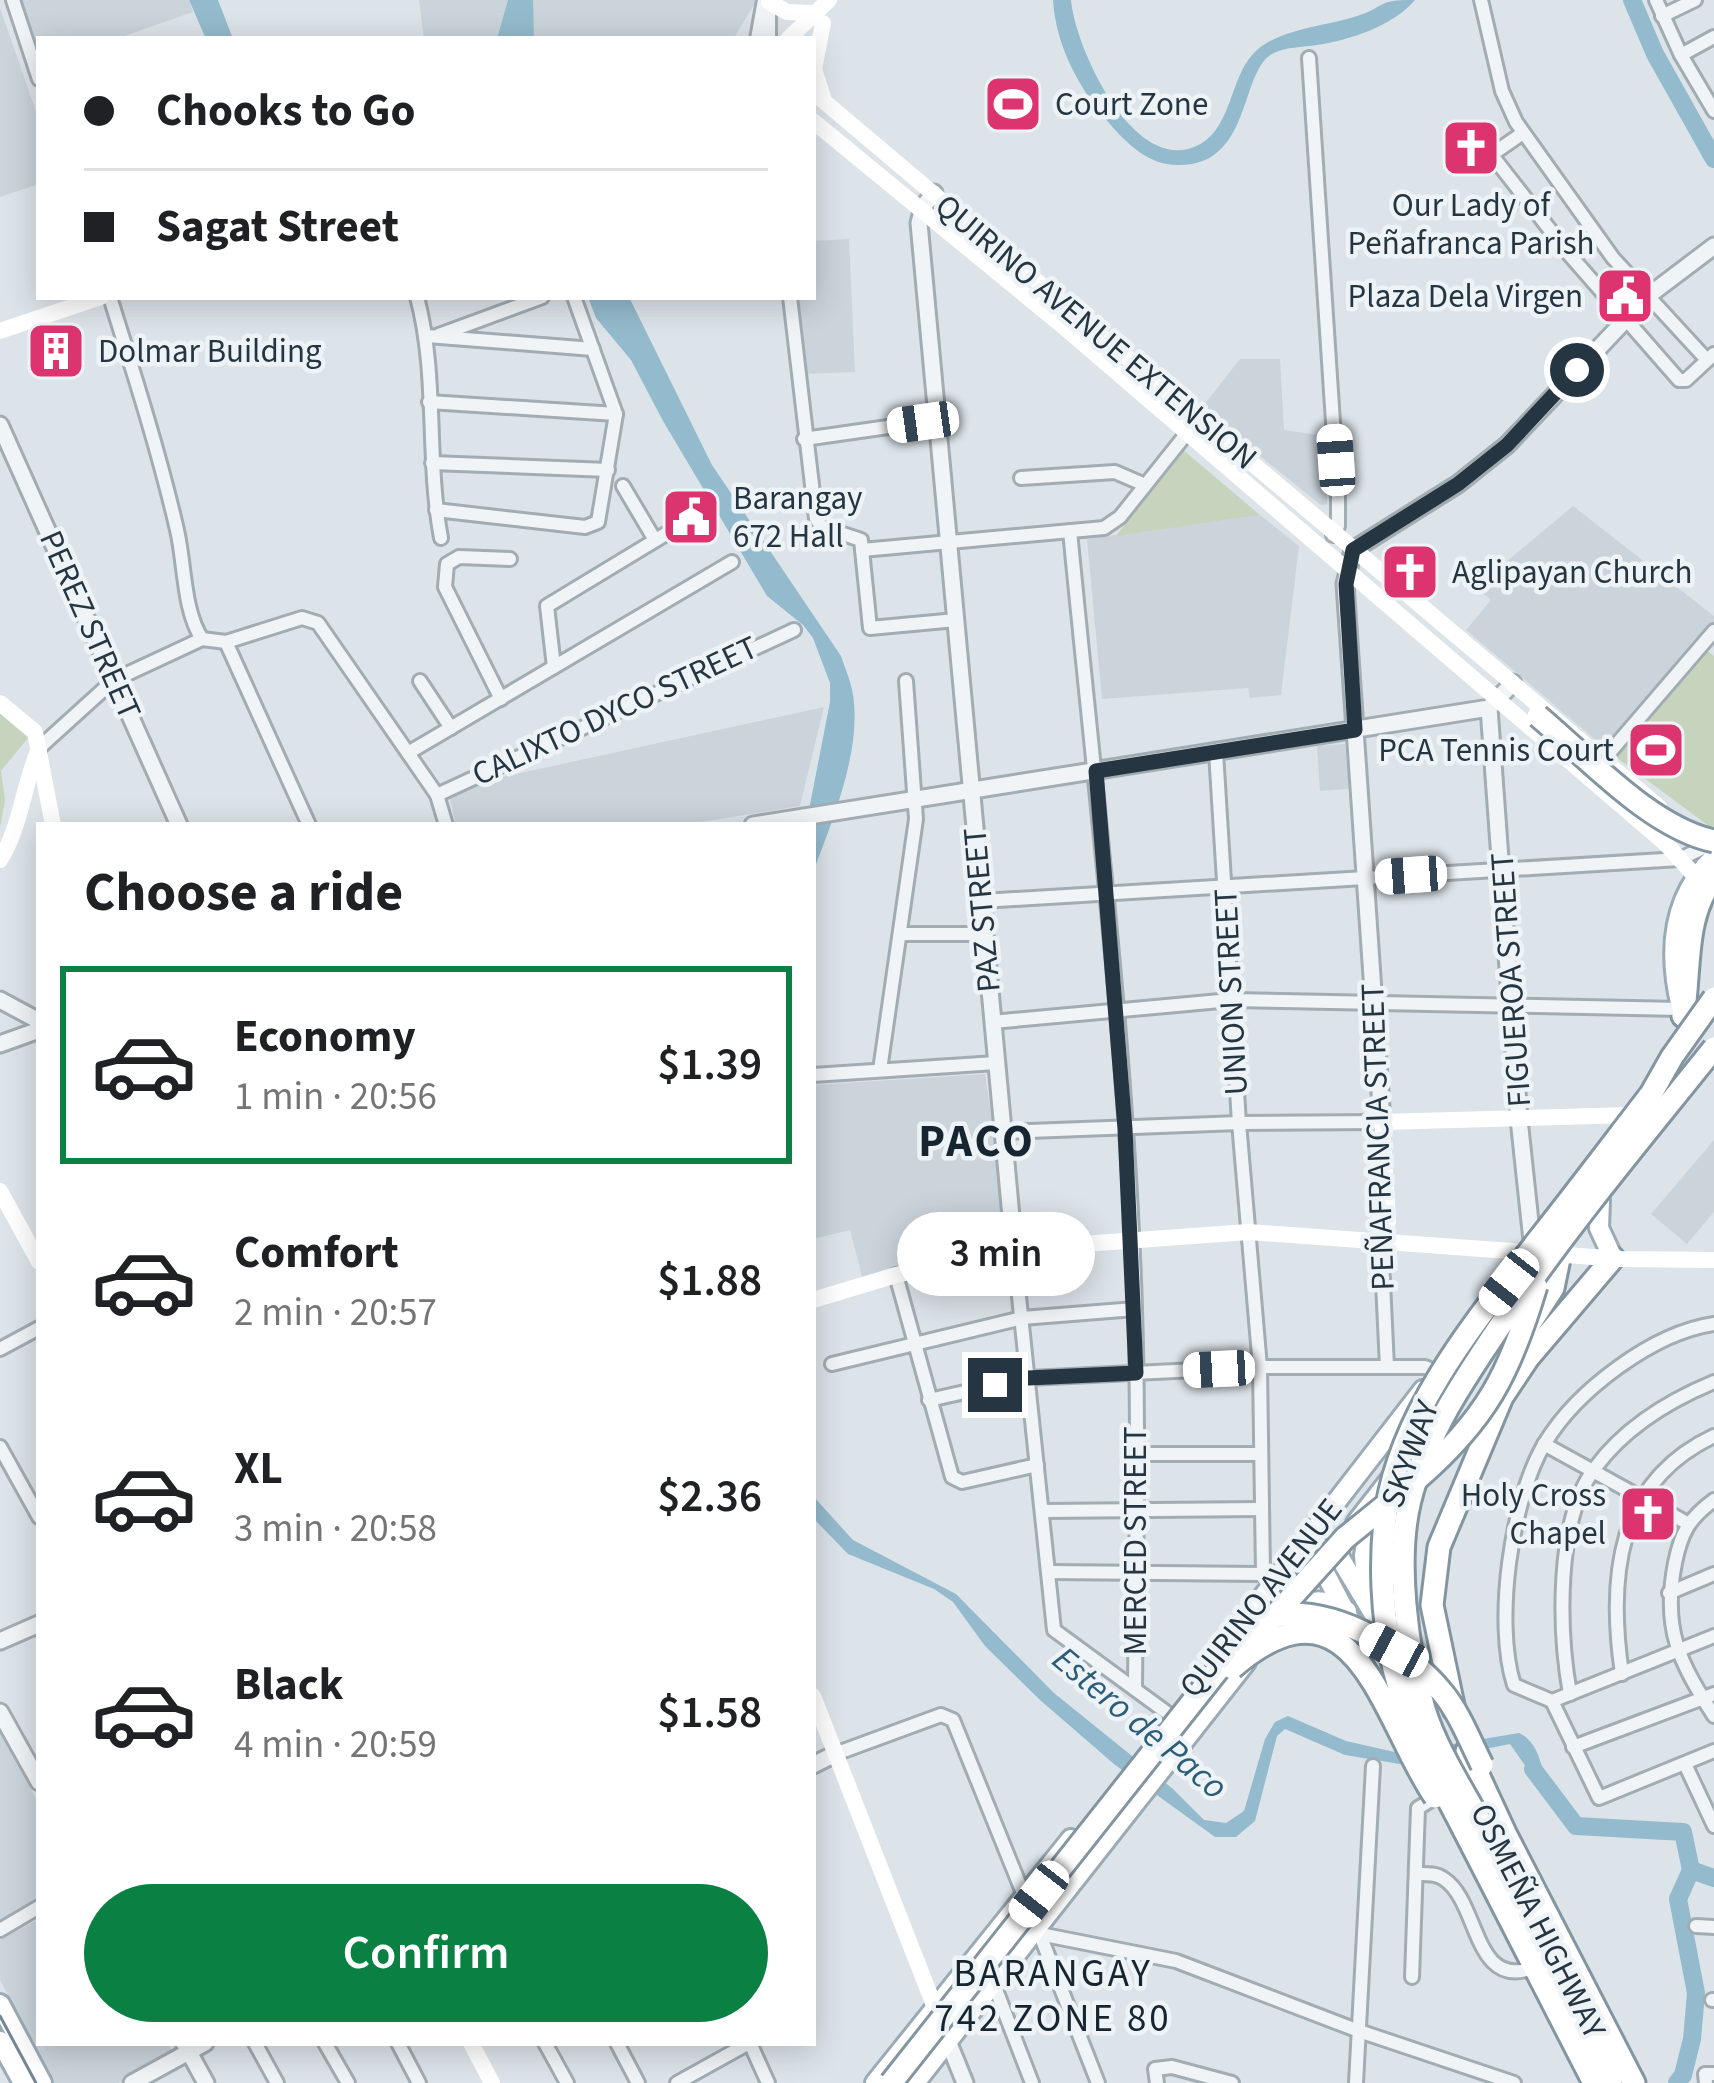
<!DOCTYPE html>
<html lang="en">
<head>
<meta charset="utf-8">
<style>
	body { margin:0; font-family:"Source Sans 3",sans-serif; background:#f2f2f2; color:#202124; height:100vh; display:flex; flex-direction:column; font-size:45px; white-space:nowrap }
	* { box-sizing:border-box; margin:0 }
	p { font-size:39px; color:#757577 }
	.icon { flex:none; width:66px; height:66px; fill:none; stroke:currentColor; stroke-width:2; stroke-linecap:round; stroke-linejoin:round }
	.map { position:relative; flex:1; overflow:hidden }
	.drawer { position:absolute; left:36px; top:822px; width:780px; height:1224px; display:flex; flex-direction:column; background:#fff; border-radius:0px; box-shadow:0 6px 30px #0003 }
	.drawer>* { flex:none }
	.guide { position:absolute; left:36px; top:36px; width:780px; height:264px; border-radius:0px; box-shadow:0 6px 30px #0003; display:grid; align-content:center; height:264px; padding:0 48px; background:#fff }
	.end { position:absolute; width:54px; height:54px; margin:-27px; border:15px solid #253541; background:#fff; box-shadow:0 0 0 6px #fff }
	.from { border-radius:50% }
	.bubble { position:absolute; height:84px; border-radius:42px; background:#fff; box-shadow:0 6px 30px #0003; font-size:39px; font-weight:600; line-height:84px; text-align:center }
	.car { position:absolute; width:36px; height:72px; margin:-36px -18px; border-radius:15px; box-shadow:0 0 9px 3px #0007; background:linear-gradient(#fff 24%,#345 0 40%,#fff 0 76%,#345 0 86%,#fff 0) }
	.guide b { display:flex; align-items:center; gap:42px; height:114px; font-size:45px }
	.guide b+b { border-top:3px solid #e0e0e0 }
	.guide i { width:30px; height:30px; background:#202124 }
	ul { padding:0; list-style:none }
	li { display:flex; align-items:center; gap:36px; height:198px; margin:0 24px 18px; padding:0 24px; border:6px solid transparent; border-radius:0px }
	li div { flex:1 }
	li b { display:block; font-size:45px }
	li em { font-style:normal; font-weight:600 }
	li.selected { border-color:#0b8043 }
	li>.icon { width:108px; height:108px; stroke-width:1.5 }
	h2 { padding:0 48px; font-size:54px; line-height:144px }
	.cta { display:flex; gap:24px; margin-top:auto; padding:24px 48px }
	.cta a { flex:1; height:138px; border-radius:72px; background:#0b8043; color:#fff; font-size:48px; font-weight:600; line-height:138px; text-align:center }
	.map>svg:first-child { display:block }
	.built { fill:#cbd4db }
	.green { fill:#c7d4bd }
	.water { fill:#94bbcd }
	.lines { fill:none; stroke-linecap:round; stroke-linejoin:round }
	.stream { stroke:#94bbcd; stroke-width:3 }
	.river { stroke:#94bbcd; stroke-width:18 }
	.minor-casing { stroke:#a2acb3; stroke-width:18 }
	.tertiary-casing { stroke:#a2acb3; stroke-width:21 }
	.primary-casing { stroke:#9babb6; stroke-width:24 }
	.motorway-casing { stroke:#8395a1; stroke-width:27 }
	.minor { stroke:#f0f4f7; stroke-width:12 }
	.tertiary { stroke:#f0f4f7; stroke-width:15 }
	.secondary { stroke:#fff; stroke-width:16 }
	.primary { stroke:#fff; stroke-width:18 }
	.motorway { stroke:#fff; stroke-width:21 }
	.tram { stroke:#758794; stroke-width:3 }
	.motorway-bridge-casing { stroke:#8395a1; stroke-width:27; stroke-linecap:butt }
	.motorway-bridge { stroke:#fff; stroke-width:21 }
	.route { stroke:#253541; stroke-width:15 }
	.labels { text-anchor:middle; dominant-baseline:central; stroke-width:9; stroke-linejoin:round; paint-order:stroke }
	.poi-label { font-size:33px; fill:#253541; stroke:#edf3f6; text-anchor:start }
	.street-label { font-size:33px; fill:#253541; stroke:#edf3f6 }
	.water-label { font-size:36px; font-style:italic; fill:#2b5d79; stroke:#edf3f6 }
	.quarter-label { font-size:39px; letter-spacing:3px; fill:#172531; stroke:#edf3f6 }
	.district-label { font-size:45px; font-weight:bold; letter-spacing:3px; fill:#172531; stroke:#edf3f6 }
</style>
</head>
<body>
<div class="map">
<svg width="1714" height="2083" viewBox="0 0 1714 2083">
	<rect width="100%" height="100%" fill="#dde4e9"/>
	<g class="built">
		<path d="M15 0H189L193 12 116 39H39V61Z"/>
		<path d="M419 0H757L733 39H424Z"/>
		<path d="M0 8 39 120V184L0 197Z"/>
		<path d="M849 239 855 372 801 374 796 297H813V241Z"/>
		<path d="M1240 359H1280L1284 430 1326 436 1327 504 1321 505 1201 409Z"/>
		<path d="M1573 506 1714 616V625L1605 748 1466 630 1491 600 1476 587Z"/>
		<path d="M1260 515 1299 546 1281 695 1250 698 1248 688 1102 699 1087 539Z"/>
		<path d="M824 707 800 806 683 825H456L450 799 470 784Z"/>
		<path d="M1345 744 1349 789 1320 791 1317 746Z"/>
		<path d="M985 1074 1000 1172V1243L863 1280 850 1230 813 1239V1085Z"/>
		<path d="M1714 1140V1212L1687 1244 1651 1214Z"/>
		<path d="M0 1733 39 1804V1900L0 1922Z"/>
		<path d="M39 1919V2043H168L173 2053 118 2083H51L54 2080 0 1980V1940Z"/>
	</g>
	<g class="green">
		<path d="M1182 449 1260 515 1116 536Z"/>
		<path d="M1703 647 1714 656V830L1612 754Z"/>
		<path d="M0 713 28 738 1 771 5 800 0 828Z"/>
	</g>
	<g class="water">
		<path d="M189 0H218L233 39H206Z"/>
		<path d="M508 0H533L534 39H497Z"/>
		<path d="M1053 0H1071C1075 47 1132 172 1194 147 1231 133 1229 81 1252 55 1277 27 1329 27 1363 14 1372 11 1379 5 1388 2 1396 0 1406 0 1415 0 1393 26 1350 40 1317 45 1303 47 1284 47 1272 54 1239 73 1252 167 1177 165 1149 165 1127 144 1109 123 1079 88 1056 47 1053 0Z"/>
		<path d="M588 297H629L712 465 841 656C846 671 853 686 854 703 859 757 832 822 813 872V825H806L830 702V683L813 638 803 625 767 596 663 421 631 360 596 318Z"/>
		<path d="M813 1496 853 1540 956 1594 1054 1693 1173 1789 1204 1820 1226 1823 1244 1811 1265 1739 1275 1722 1288 1716 1346 1741 1399 1753 1519 1733C1539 1742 1542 1768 1547 1788L1531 1774 1510 1744 1406 1765 1345 1755 1285 1729 1277 1736 1255 1821 1236 1837H1215L1114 1764 1040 1700 985 1646 953 1602 934 1589 848 1554 813 1518Z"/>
	</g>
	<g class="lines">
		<path class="stream" d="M1678 2080 1680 2083"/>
		<g class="river">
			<path d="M1632 0 1655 54 1714 159"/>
			<path d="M1533 1769 1576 1826 1683 1832 1691 1870"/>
			<path d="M1691 1870 1714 1878"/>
			<path d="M1677 2083 1683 2075 1692 2039 1696 1993 1678 1899 1691 1870"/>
		</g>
		<g class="minor-casing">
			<g id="minor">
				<path d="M13 0 39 79"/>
				<path d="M1481 0 1502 91 1516 122 1613 258 1707 360"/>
				<path d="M1656 0 1681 55 1714 111"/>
				<path d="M769 10V39"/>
				<path d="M1662 16 1695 0"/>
				<path d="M757 39 764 0"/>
				<path d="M1681 55 1714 37"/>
				<path d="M1309 58 1338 498V526L1333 535"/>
				<path d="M1523 133 1494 153V158L1568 253 1679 380H1686L1714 354"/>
				<path d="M110 297C134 374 159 452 177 530 185 564 183 610 202 639"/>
				<path d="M417 297C438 375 426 458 441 538"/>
				<path d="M790 297 816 519 822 527 861 540 870 628 956 620"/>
				<path d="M439 335 542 297"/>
				<path d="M427 336 593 349"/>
				<path d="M429 402 616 414"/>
				<path d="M804 439 937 420"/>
				<path d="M432 463 608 470"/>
				<path d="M1021 478 1115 472 1145 485"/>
				<path d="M623 486 655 540"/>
				<path d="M436 510 585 527 598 522 616 414 574 297"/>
				<path d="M1070 531C1095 790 1127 1049 1135 1309 1139 1435 1136 1563 1135 1689"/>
				<path d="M862 550 1104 528 1120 517 1187 433"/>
				<path d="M226 642 309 825"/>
				<path d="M554 667 547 606 674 529"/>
				<path d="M420 681 451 728"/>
				<path d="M501 699 445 587 447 564 459 557 510 559"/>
				<path d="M39 748 114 680 202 639 226 642 302 618 318 623 437 795 446 825"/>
				<path d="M1216 752 1239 1123 1260 1367 1263 1574"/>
				<path d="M408 753 732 562"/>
				<path d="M1604 759 1714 631"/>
				<path d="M437 795 794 630"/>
				<path d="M982 901 1680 859 1711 844"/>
				<path d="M901 934H985"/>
				<path d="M992 1022 1231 1000 1681 1009"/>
				<path d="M880 1070 916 819 906 681"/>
				<path d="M813 1075 996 1063"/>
				<path d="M1004 1132 1239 1123 1382 1122"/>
				<path d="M1381 1240 1387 1367"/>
				<path d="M1014 1249 1054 1630 1170 1715"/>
				<path d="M896 1275 952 1477 962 1482 1037 1465"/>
				<path d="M1714 1324C1653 1333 1577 1390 1545 1443 1511 1499 1494 1623 1514 1685L1552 1701 1714 1636"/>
				<path d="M0 1349 39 1328"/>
				<path d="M832 1364 1022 1318 1135 1309"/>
				<path d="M929 1400 1028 1378 1260 1367H1425L1437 1372"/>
				<path d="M1544 1444 1687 1523"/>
				<path d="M0 1447 39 1517"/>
				<path d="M1136 1454H1261"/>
				<path d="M1714 1500C1689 1518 1681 1533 1675 1563 1662 1629 1679 1661 1714 1716"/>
				<path d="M1042 1511 1262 1509"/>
				<path d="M1048 1572 1263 1574 1268 1577"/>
				<path d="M1669 1593 1714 1574"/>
				<path d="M1622 1674C1608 1578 1616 1482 1714 1436"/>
				<path d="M1570 1694C1559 1632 1555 1520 1595 1468 1625 1427 1668 1401 1714 1382"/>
				<path d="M1552 1701 1599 1798 1714 1751"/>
				<path d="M1573 1747 1714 1694"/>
				<path d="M835 1754 941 1715 953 1720 1025 1898"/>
				<path d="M1685 1764 1714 1826"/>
				<path d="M1416 1874C1426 1874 1436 1873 1444 1879 1479 1902 1473 1987 1530 1969"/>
				<path d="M1035 1922 1098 2083"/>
				<path d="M1696 1926 1714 1927"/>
				<path d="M0 1930 39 1907"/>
				<path d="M1040 1934 1176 1961 1359 2031 1514 2083"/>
				<path d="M1412 1977 1418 1808 1436 1797"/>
				<path d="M993 1982 1032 2083"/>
				<path d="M1712 2000H1714"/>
				<path d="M255 2043 277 2083"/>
				<path d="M325 2043 348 2083"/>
				<path d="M398 2043 419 2083"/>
				<path d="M545 2043 567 2083"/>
				<path d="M617 2043 638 2083"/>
				<path d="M750 2043 768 2083"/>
				<path d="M677 2083 749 2043"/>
				<path d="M1157 2083 1155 2069 1172 2067 1232 2083"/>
				<path d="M1356 2083 1373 1766"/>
				<path d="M1706 2083 1705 2074H1714"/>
			</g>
		</g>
		<g class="tertiary-casing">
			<g id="tertiary">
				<path d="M934 193 923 207 919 223 1014 1249"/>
				<path d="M0 425 179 825"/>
				<path d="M1489 708 1519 1119 1533 1250"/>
				<path d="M753 825 1489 708 1513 683"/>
				<path d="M0 1000 39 1021"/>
				<path d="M0 1044 39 1030"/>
				<path d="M1382 1122 1345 584 1353 550 1458 484 1507 445 1648 296 1714 246"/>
				<path d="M0 1641 39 1624"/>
				<path d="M0 1712 39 1782"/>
				<path d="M813 1765 835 1754"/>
				<path d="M948 2041 965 2083"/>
				<path d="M184 2043 206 2083"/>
				<path d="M132 2083 205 2043"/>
			</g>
		</g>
		<g class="primary-casing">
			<g id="primary">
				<path d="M1681 1007C1668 953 1671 898 1714 857"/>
				<path d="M1600 1201 1599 1228 1613 1258"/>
				<path d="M1356 1523 1435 1422"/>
				<path d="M1306 1540 1340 1558 1385 1633"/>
				<path d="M1315 1554 1386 1689"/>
				<path d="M1367 1592 1364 1555 1372 1513"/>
				<path d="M1286 1612C1307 1599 1326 1597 1347 1611"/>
				<path d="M1227 1643 1423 1390"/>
				<path d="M0 2004 42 2083"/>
				<path d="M0 2041 23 2083"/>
				<path d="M875 2083 1071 1839"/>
				<path d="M915 2083 1246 1662"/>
			</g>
		</g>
		<g class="motorway-casing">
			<g id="motorway">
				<path d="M1683 1016C1691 968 1683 918 1714 877"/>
				<path d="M1521 1337 1553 1288 1560 1254"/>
				<path d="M1454 1710 1432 1605 1439 1547 1502 1397 1528 1358 1613 1258"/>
				<path d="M1467 1751 1505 1833 1634 2083"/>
				<path d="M1481 1823 1611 2083"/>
				<path d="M1463 1828 1594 2083"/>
			</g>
		</g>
		<use href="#minor" class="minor"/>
		<use href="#tertiary" class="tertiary"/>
		<g class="secondary">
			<path d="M769 2 787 12 812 13"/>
			<path d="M823 23 814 69 823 97"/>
			<path d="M788 39 829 0"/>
			<path d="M813 92 1659 807"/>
			<path d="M813 121 1064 327 1666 844 1696 877"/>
			<path d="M0 331 101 297"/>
			<path d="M0 703 35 732 53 825"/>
			<path d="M0 860C21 827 23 785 39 749"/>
			<path d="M0 1191 39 1262"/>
			<path d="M1381 1240 1388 1221 1382 1122 1631 1115"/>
			<path d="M813 1300 896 1275 1014 1249 1248 1232 1621 1259 1714 1260"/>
			<path d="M813 1696 939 2018"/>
			<path d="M471 2043 492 2083"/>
		</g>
		<use href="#primary" class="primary"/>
		<use href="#motorway" class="motorway"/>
		<path class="tram" d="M0 2016 36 2083"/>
		<g class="motorway-bridge-casing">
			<g id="motorway-bridge">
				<path d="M1538 716C1587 757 1651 828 1714 841"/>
				<path d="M1416 1480C1486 1420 1510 1373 1536 1286"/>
				<path d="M1270 1621 1345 1538 1392 1500"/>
				<path d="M1232 1668C1355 1562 1381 1717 1435 1797"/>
				<path d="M1481 1823C1461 1787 1436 1748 1424 1709 1407 1650 1395 1560 1410 1500 1427 1433 1464 1379 1502 1323 1567 1227 1642 1138 1714 1048"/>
				<path d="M1463 1828C1437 1778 1408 1725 1394 1669 1382 1618 1379 1559 1387 1506 1404 1405 1479 1317 1539 1239 1577 1191 1614 1142 1651 1094L1672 1057 1714 998"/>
				<path d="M891 2083 1247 1633C1260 1624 1272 1615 1289 1614 1344 1613 1408 1651 1442 1692 1459 1712 1470 1741 1482 1765"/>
			</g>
		</g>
		<use href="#motorway-bridge" class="motorway-bridge"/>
	</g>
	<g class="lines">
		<path class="route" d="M995 1385 1028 1378 1136 1373 1125 1129 1096 771 1355 730 1346 584 1353 550 1458 484 1507 445 1577 370"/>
	</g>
	<defs>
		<g id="stadium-square" transform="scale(3)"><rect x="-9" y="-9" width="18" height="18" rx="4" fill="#dc346e" stroke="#edf3f6"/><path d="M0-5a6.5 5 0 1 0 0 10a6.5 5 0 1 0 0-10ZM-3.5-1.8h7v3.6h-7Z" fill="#fff"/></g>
		<g id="church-square" transform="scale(3)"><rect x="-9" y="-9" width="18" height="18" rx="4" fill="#dc346e" stroke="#edf3f6"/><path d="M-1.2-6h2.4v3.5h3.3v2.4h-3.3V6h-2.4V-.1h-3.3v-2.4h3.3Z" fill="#fff"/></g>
		<g id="civic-square" transform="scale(3)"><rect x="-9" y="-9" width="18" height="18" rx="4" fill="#dc346e" stroke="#edf3f6"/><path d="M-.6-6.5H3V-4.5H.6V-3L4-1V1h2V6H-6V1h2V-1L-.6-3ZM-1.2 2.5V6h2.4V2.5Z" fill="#fff"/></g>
		<g id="building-square" transform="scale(3)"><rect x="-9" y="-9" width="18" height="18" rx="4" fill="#dc346e" stroke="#edf3f6"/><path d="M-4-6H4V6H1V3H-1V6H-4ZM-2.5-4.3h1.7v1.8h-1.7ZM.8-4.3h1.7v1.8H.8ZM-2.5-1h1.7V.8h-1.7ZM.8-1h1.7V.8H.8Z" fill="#fff"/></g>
	</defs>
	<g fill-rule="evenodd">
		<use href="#stadium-square" x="1013" y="104"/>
		<use href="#church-square" x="1471" y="148"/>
		<use href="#civic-square" x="1625" y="296"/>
		<use href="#building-square" x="56" y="351"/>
		<use href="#civic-square" x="691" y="517"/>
		<use href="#church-square" x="1410" y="572"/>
		<use href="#stadium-square" x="1656" y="750"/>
		<use href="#church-square" x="1648" y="1514"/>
	</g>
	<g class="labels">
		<g class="poi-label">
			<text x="1055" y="104">Court Zone</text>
			<text x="1471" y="205" text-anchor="middle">Our Lady of<tspan x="1471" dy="38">Peñafranca Parish</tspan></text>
			<text x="1583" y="296" text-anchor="end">Plaza Dela Virgen</text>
			<text x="98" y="351">Dolmar Building</text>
			<text x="733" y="498">Barangay<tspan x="733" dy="38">672 Hall</tspan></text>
			<text x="1452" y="572">Aglipayan Church</text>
			<text x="1614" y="750" text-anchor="end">PCA Tennis Court</text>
			<text x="1606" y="1495" text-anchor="end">Holy Cross<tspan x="1606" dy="38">Chapel</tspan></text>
		</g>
		<g class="street-label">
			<text transform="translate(1096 332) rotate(40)">QUIRINO AVENUE EXTENSION</text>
			<text transform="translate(90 625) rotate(66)">PEREZ STREET</text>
			<text transform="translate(615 711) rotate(-25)">CALIXTO DYCO STREET</text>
			<text transform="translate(982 910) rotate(-95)">PAZ STREET</text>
			<text transform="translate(1511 980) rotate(-94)">FIGUEROA STREET</text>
			<text transform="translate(1231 992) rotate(-93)">UNION STREET</text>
			<text transform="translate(1378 1137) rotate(-92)">PEÑAFRANCIA STREET</text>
			<text transform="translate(1410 1454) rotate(-70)">SKYWAY</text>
			<text transform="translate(1135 1541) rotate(-90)">MERCED STREET</text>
			<text transform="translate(1261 1598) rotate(-52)">QUIRINO AVENUE</text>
			<text transform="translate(1538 1921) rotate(63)">OSMEÑA HIGHWAY</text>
		</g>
		<g class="water-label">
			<text transform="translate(1140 1723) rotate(40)">Estero de Paco</text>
		</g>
		<g class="quarter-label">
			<text x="1053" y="1974">BARANGAY<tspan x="1053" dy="45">742 ZONE 80</tspan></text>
		</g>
		<g class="district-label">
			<text x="977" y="1142">PACO</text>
		</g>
	</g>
</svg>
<i class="end from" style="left:1577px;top:370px"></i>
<i class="end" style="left:995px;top:1385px"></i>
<div class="bubble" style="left:897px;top:1212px;width:198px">3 min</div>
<i class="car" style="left:923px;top:422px;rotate:262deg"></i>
<i class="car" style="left:1336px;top:460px;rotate:356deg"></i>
<i class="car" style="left:1411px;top:875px;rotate:266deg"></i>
<i class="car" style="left:1509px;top:1282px;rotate:218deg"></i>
<i class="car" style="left:1219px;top:1369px;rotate:267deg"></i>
<i class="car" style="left:1394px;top:1650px;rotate:298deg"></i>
<i class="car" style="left:1039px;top:1894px;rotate:218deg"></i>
<div class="guide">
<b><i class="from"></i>Chooks to Go</b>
<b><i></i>Sagat Street</b>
</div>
<section class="drawer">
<h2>Choose a ride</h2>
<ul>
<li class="selected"><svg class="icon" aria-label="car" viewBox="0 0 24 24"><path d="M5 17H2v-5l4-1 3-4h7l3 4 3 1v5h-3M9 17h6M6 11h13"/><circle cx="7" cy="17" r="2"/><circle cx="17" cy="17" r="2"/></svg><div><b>Economy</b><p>1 min · 20:56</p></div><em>$1.39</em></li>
<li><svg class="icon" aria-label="car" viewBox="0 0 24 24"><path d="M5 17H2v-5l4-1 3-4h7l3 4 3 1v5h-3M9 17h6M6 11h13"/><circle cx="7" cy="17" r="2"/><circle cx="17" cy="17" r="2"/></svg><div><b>Comfort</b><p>2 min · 20:57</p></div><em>$1.88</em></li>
<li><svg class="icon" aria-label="car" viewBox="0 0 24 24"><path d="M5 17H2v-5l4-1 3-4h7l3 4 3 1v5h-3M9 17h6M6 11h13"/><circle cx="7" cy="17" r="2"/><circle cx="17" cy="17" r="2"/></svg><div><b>XL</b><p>3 min · 20:58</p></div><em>$2.36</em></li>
<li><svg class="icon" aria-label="car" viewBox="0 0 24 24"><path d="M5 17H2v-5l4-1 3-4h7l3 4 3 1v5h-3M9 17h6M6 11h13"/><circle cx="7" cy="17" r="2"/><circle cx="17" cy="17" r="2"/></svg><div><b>Black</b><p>4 min · 20:59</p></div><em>$1.58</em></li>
</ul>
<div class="cta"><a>Confirm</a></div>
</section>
</div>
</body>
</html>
